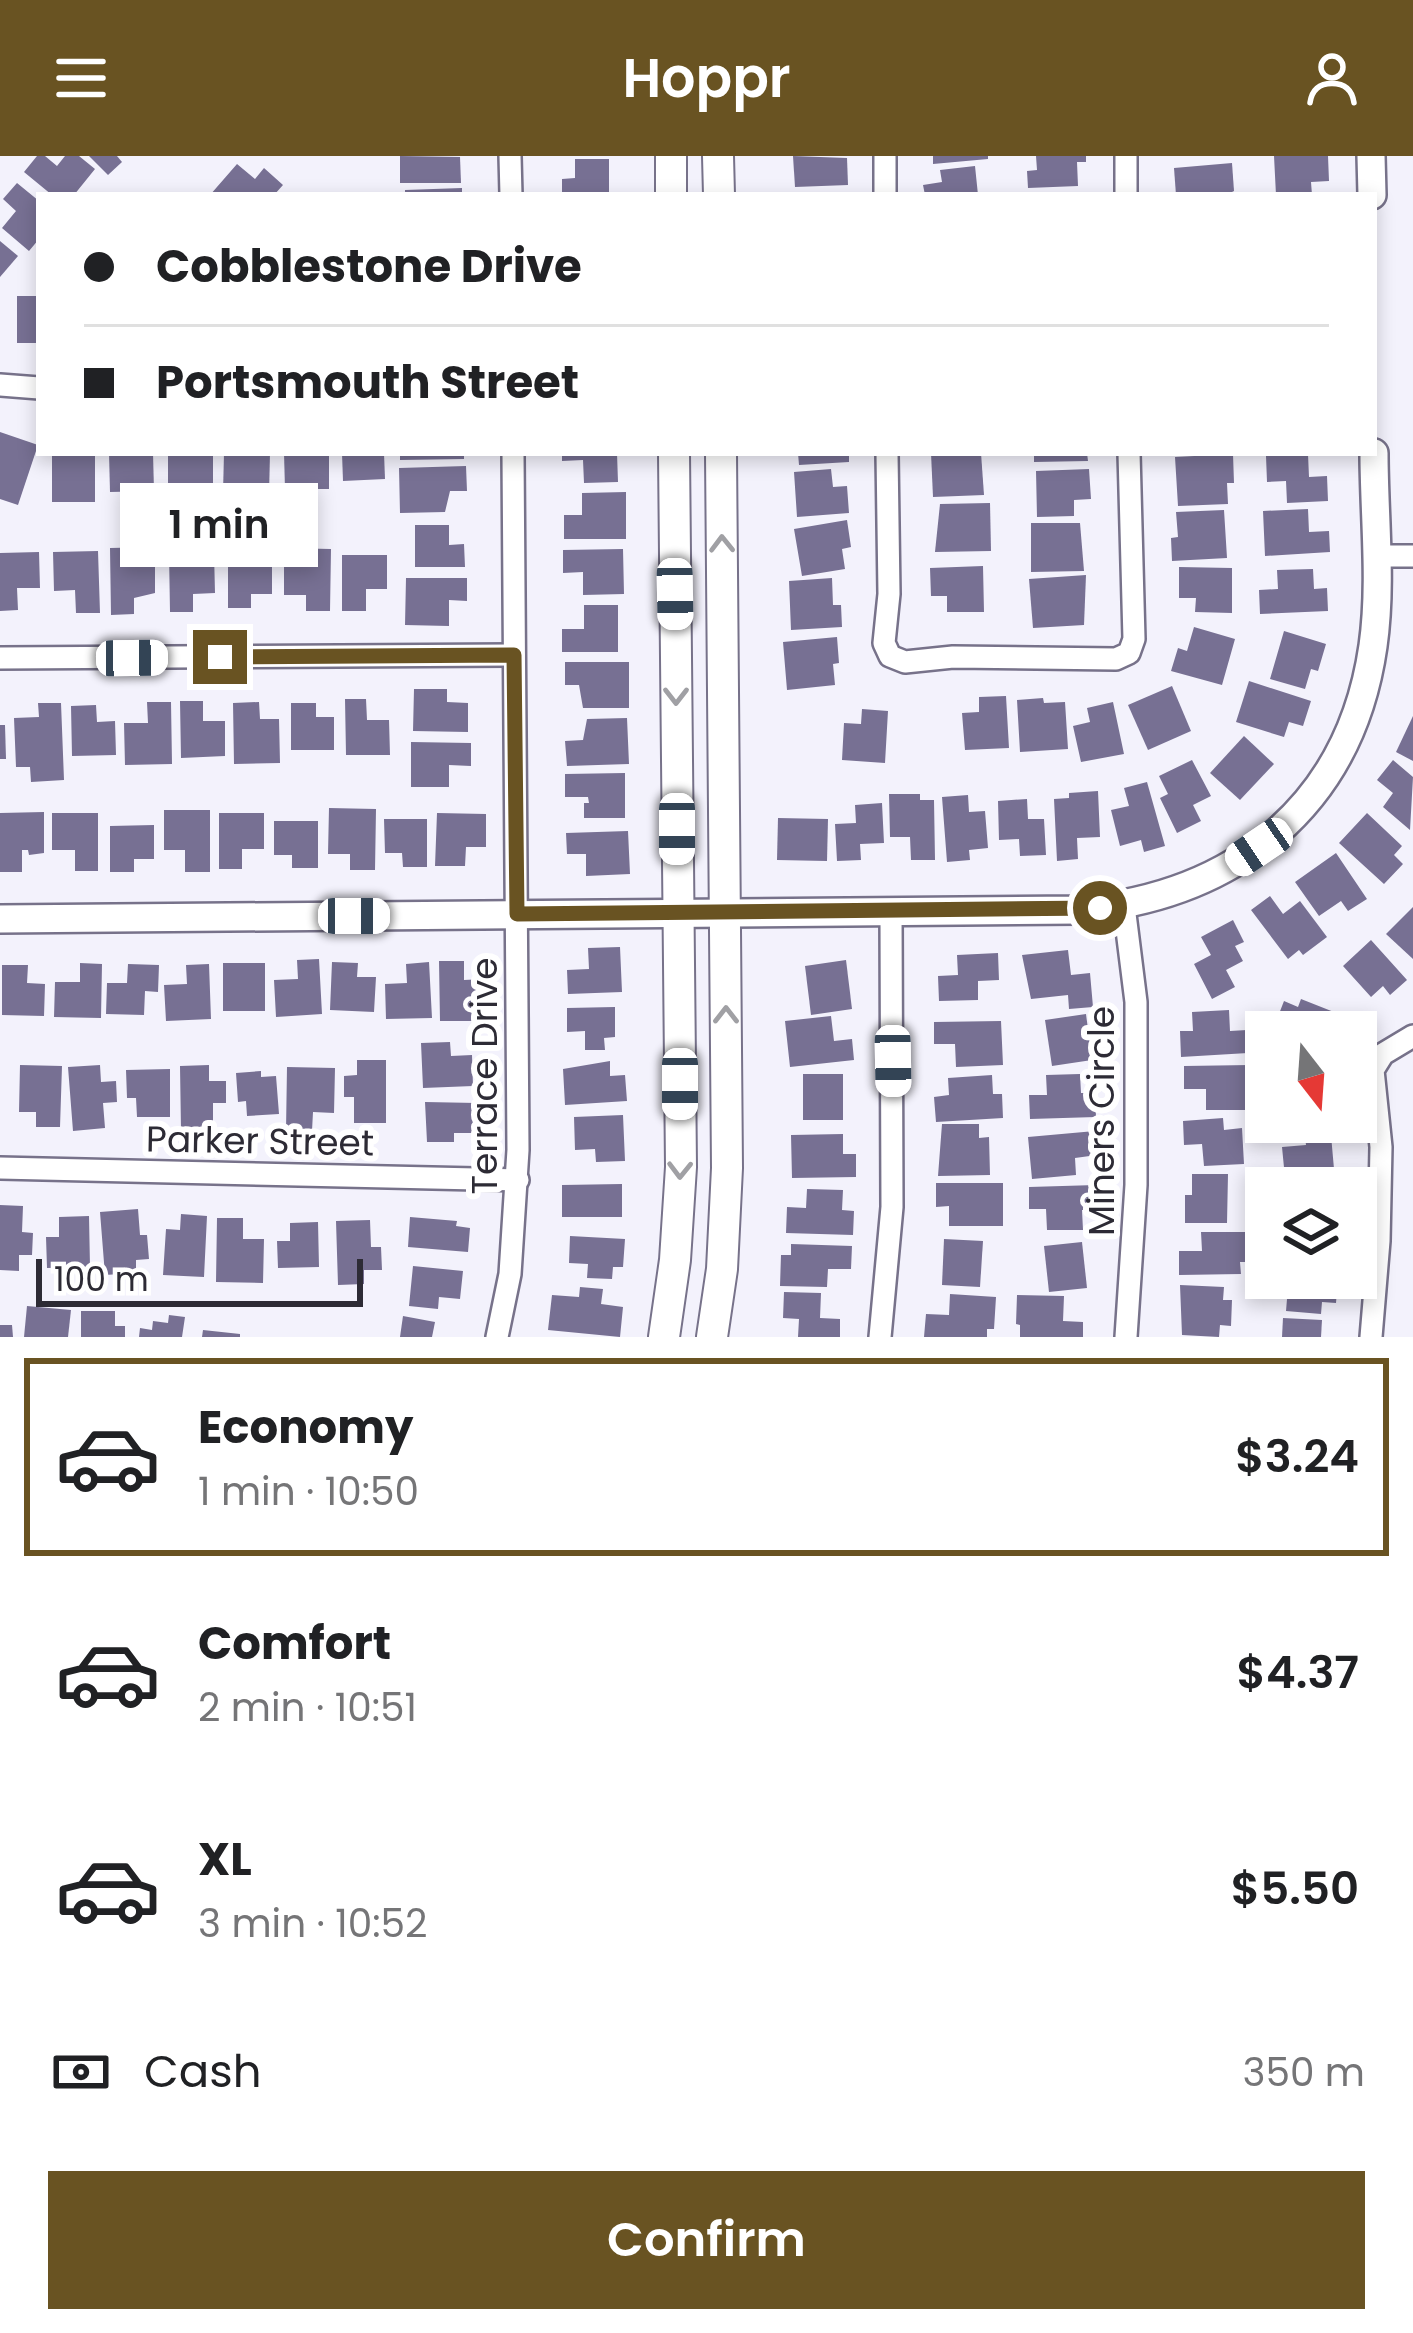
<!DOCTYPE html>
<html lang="en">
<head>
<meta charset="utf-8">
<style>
	body { margin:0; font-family:Poppins,sans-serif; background:#f6f6f6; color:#202124; height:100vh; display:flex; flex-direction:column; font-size:45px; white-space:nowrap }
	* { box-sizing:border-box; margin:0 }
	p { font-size:39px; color:#757577 }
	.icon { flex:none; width:66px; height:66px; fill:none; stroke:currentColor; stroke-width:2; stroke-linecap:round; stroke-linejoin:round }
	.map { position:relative; height:1181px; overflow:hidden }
	.details { display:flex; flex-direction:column; background:#fff; flex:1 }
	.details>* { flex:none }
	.top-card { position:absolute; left:36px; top:36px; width:1341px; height:264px; border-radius:0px; box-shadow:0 6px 18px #0003; display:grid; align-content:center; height:264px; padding:0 48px; background:#fff }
	.needle { width:78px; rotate:163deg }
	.tools { position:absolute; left:1245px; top:855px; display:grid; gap:24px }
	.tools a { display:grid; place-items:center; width:132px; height:132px; border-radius:0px; background:#fff; box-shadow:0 6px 18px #0003; font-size:60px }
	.scale { position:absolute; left:36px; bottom:30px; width:327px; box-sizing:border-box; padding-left:12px; border:6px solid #2d2b35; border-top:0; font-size:33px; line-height:42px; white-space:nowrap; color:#2d2b35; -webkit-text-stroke:9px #fff; paint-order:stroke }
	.end { position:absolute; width:54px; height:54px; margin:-27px; border:15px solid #695322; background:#fff; box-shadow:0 0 0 6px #fff }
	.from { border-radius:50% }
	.bubble { position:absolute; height:84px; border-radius:0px; background:#fff; box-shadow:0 6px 18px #0003; font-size:39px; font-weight:600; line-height:84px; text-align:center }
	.car { position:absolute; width:36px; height:72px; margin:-36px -18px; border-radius:15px; box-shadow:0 0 9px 3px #0007; background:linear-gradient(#fff 24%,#345 0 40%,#fff 0 76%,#345 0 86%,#fff 0) }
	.top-card b { display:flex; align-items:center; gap:42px; height:114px; font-size:45px }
	.top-card b+b { border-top:3px solid #e0e0e0 }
	.top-card i { width:30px; height:30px; background:#202124 }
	ul { padding:21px 0 0; list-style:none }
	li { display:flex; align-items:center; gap:36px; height:198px; margin:0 24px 18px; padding:0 24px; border:6px solid transparent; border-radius:0px }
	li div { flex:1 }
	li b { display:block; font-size:45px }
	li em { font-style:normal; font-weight:600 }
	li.active { border-color:#695322 }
	li>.icon { width:108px; height:108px; stroke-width:1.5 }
	.pay { display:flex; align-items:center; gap:30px; height:132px; padding:0 48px; font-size:45px }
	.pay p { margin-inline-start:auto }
	.cta { display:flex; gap:24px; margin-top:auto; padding:24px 48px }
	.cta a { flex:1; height:138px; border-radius:0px; background:#695322; color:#fff; font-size:48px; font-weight:600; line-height:138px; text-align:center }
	header { display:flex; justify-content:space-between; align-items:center; height:156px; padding:0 48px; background:#695322; color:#fff; font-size:54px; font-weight:600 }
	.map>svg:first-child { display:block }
	.building { fill:#777093 }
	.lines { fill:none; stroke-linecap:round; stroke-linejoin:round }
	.minor-casing { stroke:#77728a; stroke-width:26 }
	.tertiary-casing { stroke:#77728a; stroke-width:32 }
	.secondary-casing { stroke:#77728a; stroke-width:34 }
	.minor { stroke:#fff; stroke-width:21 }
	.tertiary { stroke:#fff; stroke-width:27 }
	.secondary { stroke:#fff; stroke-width:30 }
	.oneway { stroke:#a0a0a4 }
	.route { stroke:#695322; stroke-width:15 }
	.labels { text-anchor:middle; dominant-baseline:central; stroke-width:12; stroke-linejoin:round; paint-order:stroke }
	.street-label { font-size:36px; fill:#2d2b35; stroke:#fff }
</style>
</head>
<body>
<header><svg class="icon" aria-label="menu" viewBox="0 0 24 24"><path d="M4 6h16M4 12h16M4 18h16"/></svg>Hoppr<svg class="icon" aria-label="person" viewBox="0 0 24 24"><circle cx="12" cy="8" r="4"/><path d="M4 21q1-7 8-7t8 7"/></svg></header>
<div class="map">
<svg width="1413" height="1181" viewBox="0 0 1413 1181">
	<rect width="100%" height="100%" fill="#f3f2fc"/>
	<g class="building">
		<path d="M37 0H45L57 10 65 0H79L95 13 74 39H52L24 16Z"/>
		<path d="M89 0H117L122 6 108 19Z"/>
		<path d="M400 0 460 1 461 27H400Z"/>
		<path d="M793 0 847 2 848 29 795 31Z"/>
		<path d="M933 0H988V3L933 8Z"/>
		<path d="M1036 0H1086V6H1077L1078 30 1028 32 1027 15 1037 14Z"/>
		<path d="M1274 0H1328L1329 25 1311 26 1312 39H1276Z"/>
		<path d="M575 3H609V39H562V23L575 22Z"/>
		<path d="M1232 7 1234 35 1226 39H1176L1174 12Z"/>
		<path d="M237 8 255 23 264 12 283 29 274 39H210Z"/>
		<path d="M975 10 978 39H925L923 29 942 26 940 14Z"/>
		<path d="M17 27 39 45V83L29 95 2 72 16 55 3 43Z"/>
		<path d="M462 32V39H405V34Z"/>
		<path d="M0 85 18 100 0 121Z"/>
		<rect x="17" y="140" width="22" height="47"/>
		<path d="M0 276 38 289 18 349 0 343Z"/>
		<rect x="52" y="297" width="43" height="49"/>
		<path d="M109 297H153L154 335 110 336Z"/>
		<path d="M189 297H213V332L168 333V299Z"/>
		<path d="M224 297H270L269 339 223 337Z"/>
		<path d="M284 297H329V333H285Z"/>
		<path d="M342 297H384L385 323 343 325Z"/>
		<path d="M400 297H464V303L400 304Z"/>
		<path d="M562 297H617L618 326 584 327 583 304 562 305Z"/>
		<path d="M798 297H849V306L799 309Z"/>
		<path d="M931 297H981L984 339 933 341Z"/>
		<path d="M1034 297H1087L1088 305 1034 306Z"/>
		<path d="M1233 298 1234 327H1227L1228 348 1178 350 1175 301Z"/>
		<path d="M1308 298 1309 321 1327 320 1328 345 1287 347 1286 325 1267 326 1266 300Z"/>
		<path d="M466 310 467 335H450L445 356 400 357 399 312Z"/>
		<path d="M831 313 833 331 847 330 849 357 797 361 794 316Z"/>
		<path d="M1089 313 1091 343 1074 344V360L1037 361 1036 315Z"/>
		<path d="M626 336V383H564V359H582V337Z"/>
		<path d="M990 347 991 395 935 396 940 348Z"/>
		<path d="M1308 353 1309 376 1329 375 1330 396 1265 400 1263 355Z"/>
		<path d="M1224 354 1227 402 1172 405 1171 382 1178 381 1176 356Z"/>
		<path d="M847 364 851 391 842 393 845 413 802 420 794 373Z"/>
		<path d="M1031 367H1080L1084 415 1031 416Z"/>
		<path d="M415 369H449V389L464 388 465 411H415Z"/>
		<path d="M155 391V437L134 442V458L111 459 110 392Z"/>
		<path d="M284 392 331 393 330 455H306V439H284Z"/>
		<path d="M228 393H272V438H251V452H228Z"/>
		<path d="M623 393 624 438 583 439V416L563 417V394Z"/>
		<path d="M98 395 100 457H76L75 434 54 435 53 396Z"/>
		<path d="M39 396 40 432H17L18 454 0 455V397Z"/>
		<path d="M214 396 215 437 193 438V456H170L169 397Z"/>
		<path d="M342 399H387V433H366V455H342Z"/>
		<path d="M983 410 984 456H947V440H931L930 412Z"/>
		<path d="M1179 411 1232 412V457L1195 456 1196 442H1179Z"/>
		<path d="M1313 413 1314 433 1327 432 1328 455 1260 458 1259 434 1278 433 1277 414Z"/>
		<path d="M1086 419 1084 469 1033 472 1029 423Z"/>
		<path d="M406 422H467V445L449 444V470L405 469Z"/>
		<path d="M832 422 833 449H841L842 471 791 474 789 425Z"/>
		<path d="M584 449H618V496H562V473H584Z"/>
		<path d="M1194 471 1235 483 1222 529 1171 515 1178 492 1187 495Z"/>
		<path d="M1284 475 1326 488 1318 515 1311 513 1305 533 1270 523Z"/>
		<path d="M837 481 839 507 833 508 835 529 787 534 783 486Z"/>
		<path d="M565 506H629V552H583L579 529H565Z"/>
		<path d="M1249 525 1311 545 1303 570 1289 566 1284 581 1236 566Z"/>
		<path d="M1172 530 1191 575 1148 594 1128 549Z"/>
		<path d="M414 533H447V546L468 547V576L413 575Z"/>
		<path d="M1006 540 1009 592 965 594 962 557 979 556V541Z"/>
		<path d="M1043 542 1044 547 1065 546 1068 593 1020 596 1017 544Z"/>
		<path d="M345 543H366L367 564H389L390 599H346Z"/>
		<path d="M180 545H203V565H225V600L181 602Z"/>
		<path d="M147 546H171L172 608 125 609 124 567H148Z"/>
		<path d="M259 546 260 563H279L280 607 234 608 233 547Z"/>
		<path d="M1113 546 1124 598 1081 606 1073 570 1090 566 1087 552Z"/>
		<path d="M38 547H61L64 624 31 626 30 611H16L14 562 39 561Z"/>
		<path d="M291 547H316V561H334V594H291Z"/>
		<path d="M96 549 97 566 115 565 116 599 72 600 71 550Z"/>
		<path d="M862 553 888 555 885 607 842 604 844 567 861 568Z"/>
		<path d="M1413 560V605L1396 596Z"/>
		<path d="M627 562 629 608 567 610 565 585 583 584 587 563Z"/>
		<path d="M0 569H5L6 603H0Z"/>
		<path d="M1244 580 1274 608 1240 644 1210 617Z"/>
		<path d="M411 586 471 587V610L449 609V631H411Z"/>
		<path d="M1192 604 1211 640 1193 649 1201 665 1177 677 1160 642 1168 638 1159 620Z"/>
		<path d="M1393 604 1413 621 1410 674 1383 651 1393 637 1377 624Z"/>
		<path d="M625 617V662H584V647H589L588 641H565V618Z"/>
		<path d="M1147 626 1165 690 1144 696 1141 684 1120 690 1111 654 1129 650 1124 632Z"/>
		<path d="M1098 635 1100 681 1077 682 1078 703 1057 705 1054 643 1069 642V637Z"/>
		<path d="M889 638H920V644H934L935 704H911L910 681H890Z"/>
		<path d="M968 639 969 656 985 655 988 692 969 694 970 704 947 706 942 641Z"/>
		<path d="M1027 643 1028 663H1044L1046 699 1020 700 1019 683 999 684 998 645Z"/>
		<path d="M882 647 884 687 860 688 861 704 837 705 835 668 856 667 855 649Z"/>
		<path d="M329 652 376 653 375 714H350V698H328Z"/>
		<path d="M164 654H210V716H185V694H164Z"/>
		<path d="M44 656V697L29 699 28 694H22V716H0V657Z"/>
		<path d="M52 657H98V715H75V694H52Z"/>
		<path d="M219 657H264V693H242V713H219Z"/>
		<path d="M437 657 486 658V691H466L465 710H435Z"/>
		<path d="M1367 657 1402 690 1394 699 1403 708 1384 728 1339 687Z"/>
		<path d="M778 662 828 663 827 705 777 704Z"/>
		<path d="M384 663H427V711H403L402 697H385Z"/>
		<path d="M274 665H318V712H292V699H274Z"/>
		<path d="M154 669V703H134V716H110V670Z"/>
		<path d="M628 675 630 718 586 720V698H567L566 677Z"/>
		<path d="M1336 697 1367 743 1348 755 1341 745 1319 760 1295 726Z"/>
		<path d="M1270 740 1283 758 1300 745 1327 781 1303 799 1299 794 1288 803 1251 754Z"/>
		<path d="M1413 751V803L1386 778Z"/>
		<path d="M1233 764 1244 786 1235 790 1243 805 1226 814 1235 831 1212 843 1194 808 1211 799 1201 781Z"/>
		<path d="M1371 784 1407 824 1390 839 1383 830 1371 841 1343 810Z"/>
		<path d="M620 791 622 836 568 838 567 814 589 813 588 792Z"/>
		<path d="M1068 794 1071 819 1090 817 1093 851 1069 853 1068 839 1031 843 1022 799Z"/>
		<path d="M998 797 999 824 978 825V844L939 845 938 820 958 819 957 799Z"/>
		<path d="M319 803 322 858 276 861 274 824 298 823 297 804Z"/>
		<path d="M846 804 852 853 811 859 805 810Z"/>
		<path d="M439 805H464V824L484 823V865H440Z"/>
		<path d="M332 806 358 807 357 821H376L374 856 330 854Z"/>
		<path d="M429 806 432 862 386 863 385 828 407 827 406 808Z"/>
		<path d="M80 807 102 808 101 862 54 861 55 826H80Z"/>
		<rect x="223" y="807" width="42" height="48"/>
		<path d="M128 808 159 809 158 836 145 835 144 859 106 858 107 827H127Z"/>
		<path d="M209 808 211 863 166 865 164 829 187 828 186 809Z"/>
		<path d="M2 809H28L27 827 45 828 44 860 2 859Z"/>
		<path d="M1301 843 1344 860 1338 876H1272L1284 845 1298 851Z"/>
		<path d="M615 851V881L604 882 605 894H585V875L567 876V852Z"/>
		<path d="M1229 854 1230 875 1247 874 1248 897 1181 901 1180 875H1193L1192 856Z"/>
		<path d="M1086 858 1092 904 1052 910 1045 864Z"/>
		<path d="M831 860 834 885 852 883 854 904 790 911 785 865Z"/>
		<path d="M1001 865 1003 909 956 911 955 888H934V866Z"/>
		<path d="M450 886 451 900 472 899 473 930 423 932 421 887Z"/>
		<path d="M357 904H386V967H354V941H344V920L357 919Z"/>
		<path d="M610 905V920L625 919 627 945 565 949 563 913Z"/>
		<path d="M20 909 62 910 60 971H36V956H19Z"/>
		<path d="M100 909 101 926 116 925 117 946 103 947 105 972 73 975 68 911Z"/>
		<path d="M209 909V925H226V947H213V973L181 974 180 910Z"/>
		<path d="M1250 909V954H1206V933H1184V910Z"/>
		<path d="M287 911 335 912 334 957 313 956 312 975H286Z"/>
		<path d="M170 913V961H137L136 942H127L126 914Z"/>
		<path d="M261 915V921L276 920 279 958 247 960 246 945 238 946 236 917Z"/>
		<rect x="803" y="918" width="40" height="46"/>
		<path d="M1080 918 1081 937H1095L1096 961 1030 963 1029 939H1047L1046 919Z"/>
		<path d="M992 919 993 938H1002L1003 962 936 966 934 941 949 939 948 922Z"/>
		<path d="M425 946 477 947V977H454V986H427Z"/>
		<path d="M623 959 625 1005 596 1006 595 993 575 994 574 961Z"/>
		<path d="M1223 962 1224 974 1242 972 1244 1008 1204 1010 1202 988 1184 989 1183 965Z"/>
		<path d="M942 968H979V982L989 981 990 1019 938 1020Z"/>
		<path d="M1095 975 1097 999 1075 1002 1076 1019 1032 1023 1028 981Z"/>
		<path d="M843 978V998H856V1021L792 1022 791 979Z"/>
		<path d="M1331 979 1334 1013 1321 1015 1322 1031 1286 1032 1282 991 1306 989 1305 981Z"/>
		<path d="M1192 1018H1228L1227 1067H1185V1039H1192Z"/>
		<path d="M936 1027H1003V1070H949V1050L936 1051Z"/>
		<path d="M622 1028V1061H562V1029Z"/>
		<path d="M1096 1029V1054H1082L1083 1074H1047L1046 1053H1029V1031Z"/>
		<path d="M807 1033 843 1034 842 1054 854 1055 853 1079 786 1077 787 1051 806 1052Z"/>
		<path d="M0 1049 23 1050 22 1076 33 1077 32 1099H19V1115L0 1114Z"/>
		<path d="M138 1053 140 1079H147L149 1103 136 1104V1117L105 1119 100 1056Z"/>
		<path d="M181 1058 207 1060 204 1121 163 1119 166 1073 180 1074Z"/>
		<path d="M89 1060 90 1111 47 1112 46 1081H59V1061Z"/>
		<path d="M410 1061 457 1065 456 1070 470 1072 468 1096 408 1091Z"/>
		<path d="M217 1062H243V1083H264L263 1127 216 1126Z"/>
		<path d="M370 1064 371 1091H381L382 1114H364V1128L338 1129 336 1065Z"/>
		<path d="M318 1066 319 1111 278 1112 277 1085H290V1067Z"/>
		<path d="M1201 1076H1248V1106H1240L1241 1118 1179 1119V1095H1202Z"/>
		<path d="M570 1080 625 1083 623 1111H613L612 1123 587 1122 588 1108 569 1107Z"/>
		<path d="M944 1083 983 1085 980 1131 942 1129Z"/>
		<path d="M1082 1086 1087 1132 1049 1136 1044 1090Z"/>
		<path d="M791 1088 852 1090 851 1113H828L827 1131 780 1130 781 1099H791Z"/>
		<path d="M413 1110 463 1115 460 1143 439 1141 438 1153 409 1150Z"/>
		<path d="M1276 1122H1338L1336 1147 1322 1146 1321 1158 1286 1155 1287 1143 1274 1142Z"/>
		<path d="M1180 1129 1224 1131 1223 1144H1232L1231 1170 1220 1169 1219 1181 1182 1179Z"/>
		<path d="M580 1131 603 1133 601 1148 623 1151 620 1181 548 1174 552 1139 579 1141Z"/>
		<path d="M784 1136 821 1137 820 1162 840 1163V1181H798L799 1163 783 1162Z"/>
		<path d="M950 1138 996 1141 994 1173H987V1181H924L926 1158 949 1159Z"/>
		<path d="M1017 1139 1064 1140 1063 1165 1083 1166V1181H1020V1169L1016 1168Z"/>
		<path d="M27 1150 71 1154 68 1181H24Z"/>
		<path d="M81 1155H115V1170H125V1181H81Z"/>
		<path d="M169 1159 185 1161 182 1181H139L140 1172 152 1174 153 1165 168 1167Z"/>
		<path d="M403 1160 435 1166 432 1181H400Z"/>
		<path d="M1283 1162 1322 1164 1321 1181H1282Z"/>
		<path d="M0 1169H12L13 1181H0Z"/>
		<path d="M203 1174 240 1178V1181H202Z"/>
	</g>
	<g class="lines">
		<g class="minor-casing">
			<g id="minor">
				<path d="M510 0 511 39"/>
				<path d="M885 0V39"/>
				<path d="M1126 0V39"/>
				<path d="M0 229 39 232"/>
				<path d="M887 297 889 438 884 487 890 500 905 506 953 501 1116 503 1129 497 1134 483 1129 297"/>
				<path d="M1375 400H1413"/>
				<path d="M0 502 514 499"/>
				<path d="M1124 750 1136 846V1029L1126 1181"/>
				<path d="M0 1012 518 1024"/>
				<path d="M497 1181 510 1118 518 994 513 297"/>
				<path d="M880 1181 892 1051 891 755"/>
				<path d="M1371 1181 1379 1085 1381 991 1373 914 1383 898 1413 880"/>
			</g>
		</g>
		<g class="tertiary-casing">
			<g id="tertiary">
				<path d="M1371 0 1372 39"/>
				<path d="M0 763 1079 754C1235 740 1350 650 1373 490 1382 427 1374 360 1374 297"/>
			</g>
		</g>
		<g class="secondary-casing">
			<g id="secondary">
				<path d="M671 0V39"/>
				<path d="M718 0 719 39"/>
				<path d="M664 1181 675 1104 681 1011 674 297"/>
				<path d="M712 1181 722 1113 727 1012 721 297"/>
			</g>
		</g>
		<use href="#minor" class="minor"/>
		<use href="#tertiary" class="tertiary"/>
		<use href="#secondary" class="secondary"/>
	</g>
	<defs><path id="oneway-chevron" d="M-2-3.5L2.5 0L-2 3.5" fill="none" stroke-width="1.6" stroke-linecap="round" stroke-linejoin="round" transform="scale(3)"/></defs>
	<g class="oneway">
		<use href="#oneway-chevron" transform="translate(722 388) rotate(-91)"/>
		<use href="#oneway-chevron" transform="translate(676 540) rotate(90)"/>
		<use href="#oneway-chevron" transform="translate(726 859) rotate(-90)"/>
		<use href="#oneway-chevron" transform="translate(680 1014) rotate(91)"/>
	</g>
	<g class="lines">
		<path class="route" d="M220 501 514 499 517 758 1100 752"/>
	</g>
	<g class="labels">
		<g class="street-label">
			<text transform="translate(484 920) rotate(-90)">Terrace Drive</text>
			<text transform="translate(1101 965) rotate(-90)">Miners Circle</text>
			<text transform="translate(260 985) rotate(1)">Parker Street</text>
		</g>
	</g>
</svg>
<div class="tools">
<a><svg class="needle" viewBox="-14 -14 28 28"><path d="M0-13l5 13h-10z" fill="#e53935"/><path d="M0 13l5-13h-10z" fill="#757577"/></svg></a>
<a><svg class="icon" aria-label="layers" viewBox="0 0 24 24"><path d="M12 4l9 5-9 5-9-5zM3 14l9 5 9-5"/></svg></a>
</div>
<div class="scale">100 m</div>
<i class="end from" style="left:1100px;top:752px"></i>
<i class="end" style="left:220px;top:501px"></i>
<div class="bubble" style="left:120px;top:327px;width:198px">1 min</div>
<i class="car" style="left:675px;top:438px;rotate:179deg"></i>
<i class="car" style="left:132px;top:502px;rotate:89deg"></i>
<i class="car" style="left:677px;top:673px;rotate:180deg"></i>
<i class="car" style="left:1259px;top:691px;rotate:236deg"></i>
<i class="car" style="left:354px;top:760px;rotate:90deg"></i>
<i class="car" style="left:893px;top:905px;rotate:179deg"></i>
<i class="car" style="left:680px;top:928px;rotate:180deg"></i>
<div class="top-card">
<b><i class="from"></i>Cobblestone Drive</b>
<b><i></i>Portsmouth Street</b>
</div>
</div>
<section class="details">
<ul>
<li class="active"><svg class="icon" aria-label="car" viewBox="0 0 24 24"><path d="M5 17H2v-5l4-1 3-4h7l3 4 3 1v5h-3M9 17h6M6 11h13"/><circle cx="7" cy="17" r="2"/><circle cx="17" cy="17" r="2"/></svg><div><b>Economy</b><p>1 min · 10:50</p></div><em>$3.24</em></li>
<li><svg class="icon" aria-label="car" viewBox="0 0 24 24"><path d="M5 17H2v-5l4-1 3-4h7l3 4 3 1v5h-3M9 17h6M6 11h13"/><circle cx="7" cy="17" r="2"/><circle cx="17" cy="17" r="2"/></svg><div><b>Comfort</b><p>2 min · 10:51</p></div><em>$4.37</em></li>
<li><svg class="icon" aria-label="car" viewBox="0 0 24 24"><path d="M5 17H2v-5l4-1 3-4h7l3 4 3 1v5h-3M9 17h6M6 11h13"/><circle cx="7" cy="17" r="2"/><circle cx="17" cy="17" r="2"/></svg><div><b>XL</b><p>3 min · 10:52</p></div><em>$5.50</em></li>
</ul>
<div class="pay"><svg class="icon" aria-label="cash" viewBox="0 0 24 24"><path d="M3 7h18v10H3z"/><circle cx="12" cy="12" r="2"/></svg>Cash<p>350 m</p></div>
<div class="cta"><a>Confirm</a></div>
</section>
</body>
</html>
